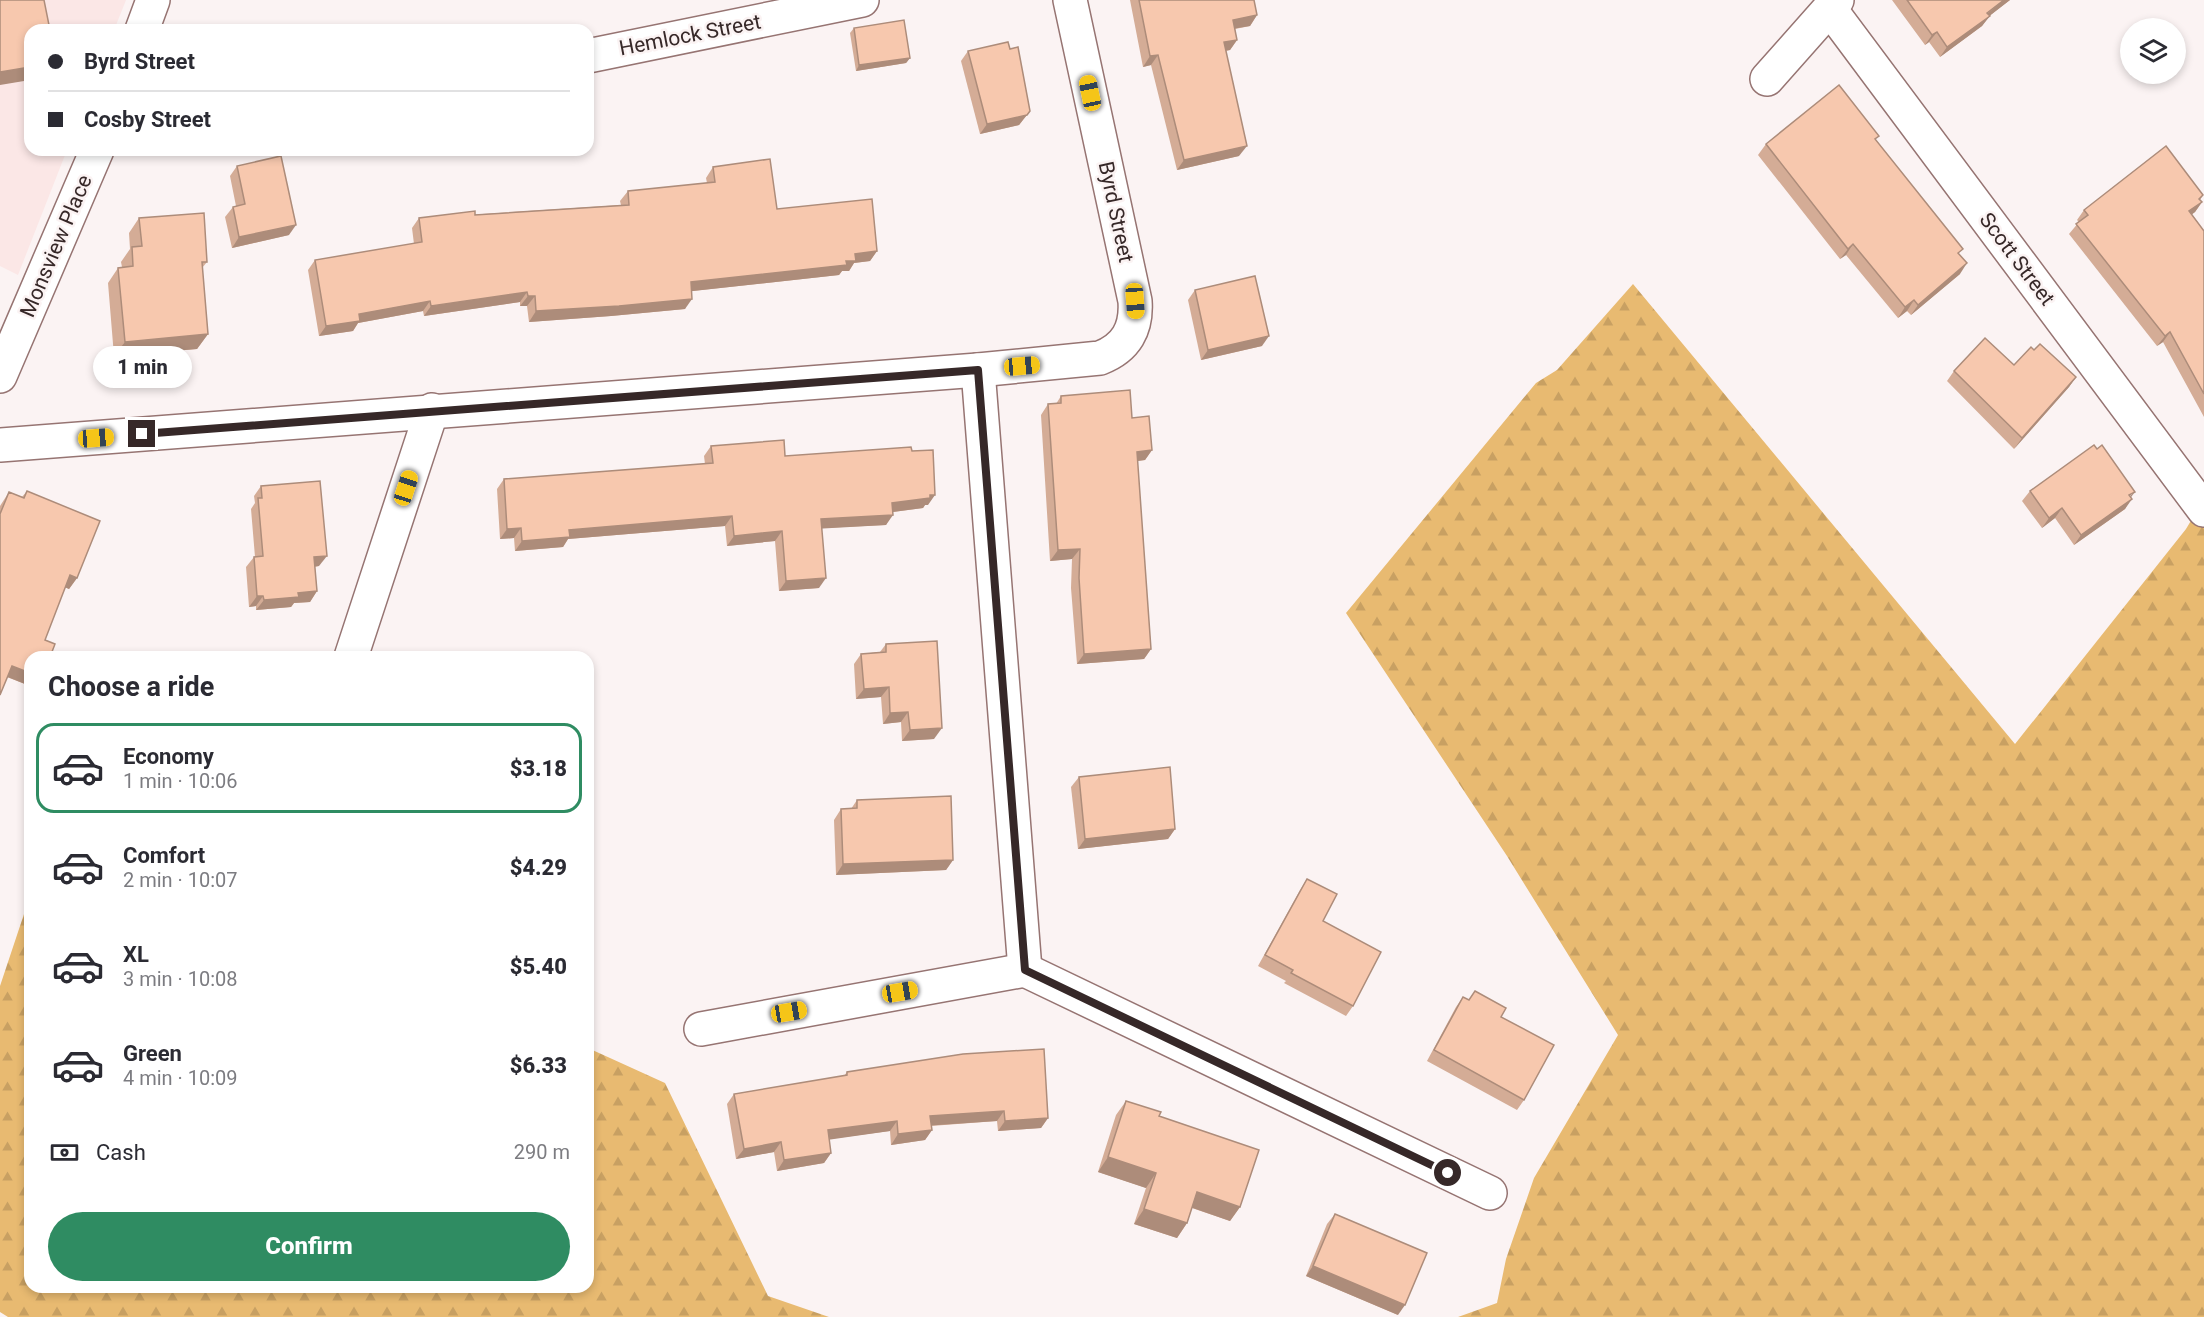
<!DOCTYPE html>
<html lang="en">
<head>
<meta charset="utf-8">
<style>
	body { margin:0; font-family:Roboto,sans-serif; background:#f7f7f7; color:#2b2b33; height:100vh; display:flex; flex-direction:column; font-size:22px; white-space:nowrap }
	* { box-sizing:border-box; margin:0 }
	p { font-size:20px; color:#7c7c81 }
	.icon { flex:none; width:33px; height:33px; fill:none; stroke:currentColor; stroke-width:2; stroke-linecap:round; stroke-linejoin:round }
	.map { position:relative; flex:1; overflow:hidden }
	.details { position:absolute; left:24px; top:651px; width:570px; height:642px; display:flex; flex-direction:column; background:#fff; border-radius:18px; box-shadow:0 3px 9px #0003 }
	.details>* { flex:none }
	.banner { position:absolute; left:24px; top:24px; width:570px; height:132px; border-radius:18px; box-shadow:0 3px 9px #0003; display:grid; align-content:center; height:132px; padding:0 24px; background:#fff }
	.fabs { position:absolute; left:2120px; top:18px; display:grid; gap:12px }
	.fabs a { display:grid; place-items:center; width:66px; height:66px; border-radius:50%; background:#fff; box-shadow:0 3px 9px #0003; font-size:30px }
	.end { position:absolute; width:27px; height:27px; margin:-14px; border:8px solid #362828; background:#fff; box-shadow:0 0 0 3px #fff }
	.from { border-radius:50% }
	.bubble { position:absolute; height:42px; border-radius:21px; background:#fff; box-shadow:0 3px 9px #0003; font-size:20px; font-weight:800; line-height:42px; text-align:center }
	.car { position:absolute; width:18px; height:36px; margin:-18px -9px; border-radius:8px; box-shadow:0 0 4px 2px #0007; background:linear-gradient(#f5c518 24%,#345 0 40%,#f5c518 0 76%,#345 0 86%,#f5c518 0) }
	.banner b { display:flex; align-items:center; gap:21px; height:57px; font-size:22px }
	.banner b+b { border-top:2px solid #e1e1e2 }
	.banner i { width:15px; height:15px; background:#2b2b33 }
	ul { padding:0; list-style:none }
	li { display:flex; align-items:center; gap:18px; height:90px; margin:0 12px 9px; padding:0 12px; border:3px solid transparent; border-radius:18px }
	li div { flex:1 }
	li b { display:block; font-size:22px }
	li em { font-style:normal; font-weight:800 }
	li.on { border-color:#2f8c62 }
	li>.icon { width:54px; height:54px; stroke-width:1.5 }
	h2 { padding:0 24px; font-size:27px; line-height:72px }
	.pay { display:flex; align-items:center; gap:15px; height:66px; padding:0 24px; font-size:22px }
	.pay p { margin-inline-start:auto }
	.cta { display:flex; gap:12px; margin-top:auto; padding:12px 24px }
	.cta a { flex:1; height:69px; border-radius:36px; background:#2f8c62; color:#fff; font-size:24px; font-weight:800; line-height:69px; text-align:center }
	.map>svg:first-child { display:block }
	.built { fill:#fbe7e6 }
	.forest { fill:url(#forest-firs) }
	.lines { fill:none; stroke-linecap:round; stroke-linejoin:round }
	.minor-casing { stroke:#967472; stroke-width:36 }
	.minor { stroke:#fff; stroke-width:33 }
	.wall { fill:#d4ac96 }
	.shaded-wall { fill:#ad8c7a }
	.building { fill:#f7c8ae; stroke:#ad8c7a; stroke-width:1.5 }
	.route { stroke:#362828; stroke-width:8 }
	.labels { text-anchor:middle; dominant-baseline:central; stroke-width:5; stroke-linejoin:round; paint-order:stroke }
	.street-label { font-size:21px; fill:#362828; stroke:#fbf3f3 }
</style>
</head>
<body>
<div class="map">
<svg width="2204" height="1317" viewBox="0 0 2204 1317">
	<defs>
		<pattern id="forest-firs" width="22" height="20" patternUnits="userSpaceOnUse" patternTransform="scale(1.5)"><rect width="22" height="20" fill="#e8ba71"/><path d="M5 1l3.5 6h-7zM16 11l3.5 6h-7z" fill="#c8a062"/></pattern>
	</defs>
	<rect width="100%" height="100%" fill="#fbf3f3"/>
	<path class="built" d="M0 0H126L114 30H30V150H67L18 275 0 266Z"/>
	<g class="forest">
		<path d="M1633 284 2015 744 2186 529 2204 499V1317H1458L1497 1303 1506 1259 1534 1178 1618 1035 1507 856 1346 613 1536 383 1557 370Z"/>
		<path d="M30 896V1287H588V1048L665 1083 768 1296 829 1317H8L0 1312V986Z"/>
	</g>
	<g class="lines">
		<g class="minor-casing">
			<g id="minor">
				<path d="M1830 9 2204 510"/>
				<path d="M142 30 153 0"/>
				<path d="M588 56 862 0"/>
				<path d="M1767 79 1837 0"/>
				<path d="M978 370 1025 970"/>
				<path d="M0 376 97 150"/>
				<path d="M0 445 978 370 1100 358C1126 348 1137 329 1135 301L1070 0"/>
				<path d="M351 657 432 410"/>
				<path d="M1025 970 1490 1193"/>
				<path d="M701 1029 1025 970"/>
			</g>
		</g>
		<use href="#minor" class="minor"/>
	</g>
	<g class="wall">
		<path d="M1130 0H1254L1257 15 1250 26 1235 29 1237 40 1230 50 1226 51 1239 156 1177 170 1151 65 1143 67Z"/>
		<path d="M1892 0H2010L1989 16 1982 26 1940 57 1929 42 1925 45Z"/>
		<path d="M854 28 910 58 906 63 856 71 850 33Z"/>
		<path d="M968 51 1030 111 1019 125 980 134 961 61Z"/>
		<path d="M1876 140 1959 254 1960 274 1911 315 1907 311 1898 318 1846 255 1840 259 1758 155 1766 144Z"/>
		<path d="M237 166 289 235 232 248 225 217 233 207 236 206 230 176Z"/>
		<path d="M713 167 777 209 877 251 870 261 854 263 849 271H842L839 275 692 291 685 309 611 316 529 322 527 306H520V302L424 316 423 311 358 323 353 331 319 336 308 270 315 260 414 244 412 228 419 218 621 205 620 201 628 191 707 183 706 178Z"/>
		<path d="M2203 195 2200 200 2202 202 2195 212 2192 214 2204 231V417L2163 342 2157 346 2069 234 2079 222 2077 220 2084 210Z"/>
		<path d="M139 218 207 262 202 268 208 334 197 349 114 356 108 283 118 268 122 267 121 262 130 249 129 233Z"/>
		<path d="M1195 290 1262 346 1201 360 1188 300Z"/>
		<path d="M2034 350 2076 377 2069 387 2014 449 1947 381 1954 371 2014 365Z"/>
		<path d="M1061 396 1132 418 1152 450 1145 460 1137 461 1151 649 1144 659 1077 664 1071 588 1072 559 1050 561 1041 415 1048 404H1056Z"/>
		<path d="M711 446 785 456 912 451 928 505H925L923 508 893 512 886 525 822 528 819 588 779 591 775 541 727 546 725 526 568 539 563 547 515 551 514 538 500 539 497 489 504 479 705 464 704 456Z"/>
		<path d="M261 486 319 566 315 567 317 591 310 602 294 603 291 607 256 610V606L249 607 246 567 254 557H255L251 509 255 503 254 496Z"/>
		<path d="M27 491 77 578 69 589 65 587 45 640 30 686 7 677 0 695V506L9 492 22 497Z"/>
		<path d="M2030 491 2131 497 2125 509 2074 545 2055 518 2042 528 2022 501Z"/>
		<path d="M886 644 934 739 902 741 901 722 883 724 881 697 856 699 854 664 861 654 880 652Z"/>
		<path d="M1079 777 1175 829 1168 839 1078 849 1071 787Z"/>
		<path d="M857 800 953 860 946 870 836 875 834 820 841 809H851Z"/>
		<path d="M1307 879 1353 1006 1346 1016 1284 983 1286 981 1258 966 1300 890Z"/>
		<path d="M1475 991 1501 1017 1524 1100 1517 1110 1427 1061 1456 1007 1463 997 1469 1000Z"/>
		<path d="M847 1072 1048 1118 1041 1128 998 1131 997 1121 931 1126 932 1130 925 1140 891 1145 890 1131 829 1139 831 1153 824 1163 777 1171 774 1152 736 1159 727 1104 734 1094 844 1076Z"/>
		<path d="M1126 1101 1159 1116 1240 1207 1230 1221 1192 1208 1187 1223 1177 1238 1134 1224 1146 1188 1098 1172 1116 1115Z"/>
		<path d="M1335 1214 1398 1315 1306 1276 1327 1224Z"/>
	</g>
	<g class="shaded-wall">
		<path d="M2004 0H2010L1983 21 1990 16 1982 26 1940 57 1947 47Z"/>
		<path d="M1257 15 1250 26 1226 30 1233 20Z"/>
		<path d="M1937 32 1929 42 1925 45 1932 35Z"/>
		<path d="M1237 40 1230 50 1216 52 1224 42Z"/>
		<path d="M1158 55 1151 65 1143 67 1150 56Z"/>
		<path d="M910 58 906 63 856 71 859 65Z"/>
		<path d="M30 67V80L0 85V72Z"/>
		<path d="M1030 111 1019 125 980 134 987 124Z"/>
		<path d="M1247 146 1239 156 1177 170 1184 160Z"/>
		<path d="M2202 202 2195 212 2182 222 2189 211Z"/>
		<path d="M296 225 289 235 232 248 239 237Z"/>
		<path d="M1853 244 1846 255 1840 259 1848 249Z"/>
		<path d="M877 251 870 261 854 263 849 271H842L839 275 684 292 691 282 846 261 855 254Z"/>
		<path d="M1967 263 1960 274 1911 315 1918 305Z"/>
		<path d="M527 292 520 302 424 316 431 306Z"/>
		<path d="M528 296H535L527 306H520Z"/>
		<path d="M692 299 685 309 611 316 529 322 536 311Z"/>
		<path d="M1914 300 1907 311 1898 318 1905 307Z"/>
		<path d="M430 301 423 311 358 323 353 331 319 336 326 326 359 314Z"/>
		<path d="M2170 332 2163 342 2157 346 2165 336Z"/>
		<path d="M208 334 197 349 114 356 125 342Z"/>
		<path d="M1269 336 1262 346 1201 360 1208 350Z"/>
		<path d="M2076 377 2069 387 2014 449 2022 438Z"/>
		<path d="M1152 450 1145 460 1130 462 1137 452Z"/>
		<path d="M2135 492 2128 501 2132 499 2125 509 2074 545 2081 535Z"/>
		<path d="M930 495H935L928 505H925L923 508 885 513 892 503Z"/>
		<path d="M2062 508 2055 518 2042 528 2049 518Z"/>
		<path d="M893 515 886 525 814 529 821 519Z"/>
		<path d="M732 516 725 526 568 539 563 547 515 551 522 541 569 530Z"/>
		<path d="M521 528 514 538 500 539 507 529Z"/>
		<path d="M782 531 775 541 727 546 734 536Z"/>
		<path d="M1080 549 1072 559 1050 561 1058 550Z"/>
		<path d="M327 556 319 566 307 567 314 557Z"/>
		<path d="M70 575 77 578 69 589 62 586Z"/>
		<path d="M826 578 819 588 779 591 786 581Z"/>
		<path d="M317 591 310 602 294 603 291 607 256 610 264 600 298 593Z"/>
		<path d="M257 596H263L256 606 249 607Z"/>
		<path d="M1151 649 1144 659 1077 664 1084 654Z"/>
		<path d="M12 666 30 673V686L5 676Z"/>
		<path d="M889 687 881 697 856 699 864 689Z"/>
		<path d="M908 712 901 722 883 724 890 713Z"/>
		<path d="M942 728 934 739 902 741 910 730Z"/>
		<path d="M1175 829 1168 839 1078 849 1085 839Z"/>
		<path d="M953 860 946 870 836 875 843 864Z"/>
		<path d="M1004 1111 997 1121 923 1126 930 1116Z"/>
		<path d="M1048 1118 1041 1128 998 1131 1005 1121Z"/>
		<path d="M897 1121 890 1131 820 1141 828 1130Z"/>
		<path d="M932 1130 925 1140 891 1145 898 1134Z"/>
		<path d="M781 1142 774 1152 736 1159 744 1149Z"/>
		<path d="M831 1153 824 1163 777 1171 784 1160Z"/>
		<path d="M1108 1157 1156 1173 1146 1188 1098 1172Z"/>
		<path d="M1197 1192 1240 1207 1230 1221 1187 1206Z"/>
		<path d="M1144 1209 1187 1223 1177 1238 1134 1224Z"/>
		<path d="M1313 1266 1405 1305 1398 1315 1306 1276Z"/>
	</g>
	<g class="building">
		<path d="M0 0H44L50 30H30V67L0 72Z"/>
		<path d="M1139 0H1254L1257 15 1233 20 1237 40 1224 42 1247 146 1184 160 1158 55 1150 56Z"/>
		<path d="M1907 0H2004L1987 13 1990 16 1947 47 1937 32 1932 35Z"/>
		<path d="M904 20 910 58 859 65 854 28Z"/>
		<path d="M1008 42 1010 49 1018 47 1030 111 1027 115 987 124 968 51Z"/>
		<path d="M1839 85 1879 136 1875 139 1963 249 1958 253 1967 263 1918 305 1914 300 1905 307 1853 244 1848 249 1766 144Z"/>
		<path d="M2166 146 2203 195 2199 199 2202 202 2189 211 2204 231V394L2170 332 2165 336 2076 224 2088 215 2084 210Z"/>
		<path d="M281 156 296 225 239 237 233 207 245 204 237 166Z"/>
		<path d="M770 159 777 209 872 199 877 251 855 254 856 261H846L847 265 691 282 692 299 619 306 536 311 535 296H528L527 292 431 306 430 301 359 314 360 321 326 326 315 260 422 242 419 218 475 211V215L629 205 628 191 715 182 713 167Z"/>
		<path d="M204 213 207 262H202L208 334 125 342 118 268 133 266 132 247 142 246 139 218Z"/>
		<path d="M1255 276 1269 336 1208 350 1195 290Z"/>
		<path d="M1985 338 2014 365 2031 347 2034 350 2040 344 2076 377 2022 438 1954 371Z"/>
		<path d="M1130 390 1132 418 1149 416 1152 450 1137 452 1151 649 1084 654 1079 578 1080 549 1058 550 1048 404 1061 403V396Z"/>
		<path d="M784 440 785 456 911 447 912 451 933 450 935 495H930V498L892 503 893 515 821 519 826 578 786 581 782 531 734 536 732 516 569 530 570 537 522 541 521 528 507 529 504 479 713 463 711 446Z"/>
		<path d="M2094 445 2097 449 2102 445 2135 492 2129 495 2132 499 2081 535 2062 508 2049 518 2030 491Z"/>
		<path d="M320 481 327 556 314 557 317 591 298 593 299 597 264 600 263 596H257L254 557 263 556 258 498H262L261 486Z"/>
		<path d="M27 491 100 521 77 578 70 575 45 640 55 644 50 657H30V673L12 666 0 695V514L9 492 24 498Z"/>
		<path d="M937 641 942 728 910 730 908 712 890 713 889 687 864 689 861 654 886 652V644Z"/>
		<path d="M1170 767 1175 829 1085 839 1079 777Z"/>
		<path d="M951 796 953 860 843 864 841 809 857 808V800Z"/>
		<path d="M1307 879 1337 894 1323 921 1381 952 1353 1006 1291 973 1293 970 1265 955Z"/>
		<path d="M1475 991 1506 1008 1501 1017 1554 1045 1524 1100 1434 1050 1463 997 1469 1000Z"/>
		<path d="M1044 1049 1048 1118 1005 1121 1004 1111 930 1116 932 1130 898 1134 897 1121 828 1130 831 1153 784 1160 781 1142 744 1149 734 1094 847 1075V1072L963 1054Z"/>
		<path d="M1126 1101 1161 1112 1159 1116 1259 1150 1240 1207 1197 1192 1187 1223 1144 1209 1156 1173 1108 1157Z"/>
		<path d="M1335 1214 1427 1253 1405 1305 1313 1266Z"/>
	</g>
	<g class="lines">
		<path class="route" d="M142 434 978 370 1025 970 1448 1173"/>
	</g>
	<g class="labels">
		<g class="street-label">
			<text transform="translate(690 35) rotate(-11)">Hemlock Street</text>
			<text transform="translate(1116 212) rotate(78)">Byrd Street</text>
			<text transform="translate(56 246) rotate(-67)">Monsview Place</text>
			<text transform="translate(2017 259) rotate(53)">Scott Street</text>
		</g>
	</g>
</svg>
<div class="fabs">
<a><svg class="icon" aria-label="layers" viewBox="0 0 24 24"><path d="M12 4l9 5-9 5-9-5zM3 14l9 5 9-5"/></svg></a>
</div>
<i class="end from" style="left:1448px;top:1173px"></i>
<i class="end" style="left:142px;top:434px"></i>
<div class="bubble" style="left:93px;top:346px;width:99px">1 min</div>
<i class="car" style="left:1090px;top:93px;rotate:348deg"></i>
<i class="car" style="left:1135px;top:301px;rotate:176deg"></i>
<i class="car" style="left:1022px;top:366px;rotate:85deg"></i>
<i class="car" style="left:96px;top:438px;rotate:86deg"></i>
<i class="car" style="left:406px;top:488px;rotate:18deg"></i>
<i class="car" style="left:900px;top:992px;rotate:80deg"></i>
<i class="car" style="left:789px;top:1012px;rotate:80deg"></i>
<div class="banner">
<b><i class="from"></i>Byrd Street</b>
<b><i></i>Cosby Street</b>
</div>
<section class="details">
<h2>Choose a ride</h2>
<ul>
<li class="on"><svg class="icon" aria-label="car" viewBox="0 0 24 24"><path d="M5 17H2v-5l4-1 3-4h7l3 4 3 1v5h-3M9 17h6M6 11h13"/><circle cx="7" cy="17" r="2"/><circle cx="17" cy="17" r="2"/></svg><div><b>Economy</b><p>1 min · 10:06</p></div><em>$3.18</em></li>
<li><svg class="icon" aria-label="car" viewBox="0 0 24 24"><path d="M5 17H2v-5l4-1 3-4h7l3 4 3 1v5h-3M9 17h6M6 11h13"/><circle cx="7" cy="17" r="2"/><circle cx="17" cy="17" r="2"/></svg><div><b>Comfort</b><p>2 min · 10:07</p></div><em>$4.29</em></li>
<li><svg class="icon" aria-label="car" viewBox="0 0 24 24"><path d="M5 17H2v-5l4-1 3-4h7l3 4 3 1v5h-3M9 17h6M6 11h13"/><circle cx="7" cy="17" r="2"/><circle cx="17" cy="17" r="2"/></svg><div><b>XL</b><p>3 min · 10:08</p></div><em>$5.40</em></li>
<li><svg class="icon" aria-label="car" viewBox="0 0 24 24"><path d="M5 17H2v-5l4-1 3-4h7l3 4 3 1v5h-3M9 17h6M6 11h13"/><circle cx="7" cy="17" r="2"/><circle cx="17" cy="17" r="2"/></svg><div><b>Green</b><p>4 min · 10:09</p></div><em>$6.33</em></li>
</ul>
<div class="pay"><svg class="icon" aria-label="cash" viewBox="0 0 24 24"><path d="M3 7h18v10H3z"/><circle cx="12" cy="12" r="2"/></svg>Cash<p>290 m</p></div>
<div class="cta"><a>Confirm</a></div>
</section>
</div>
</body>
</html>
